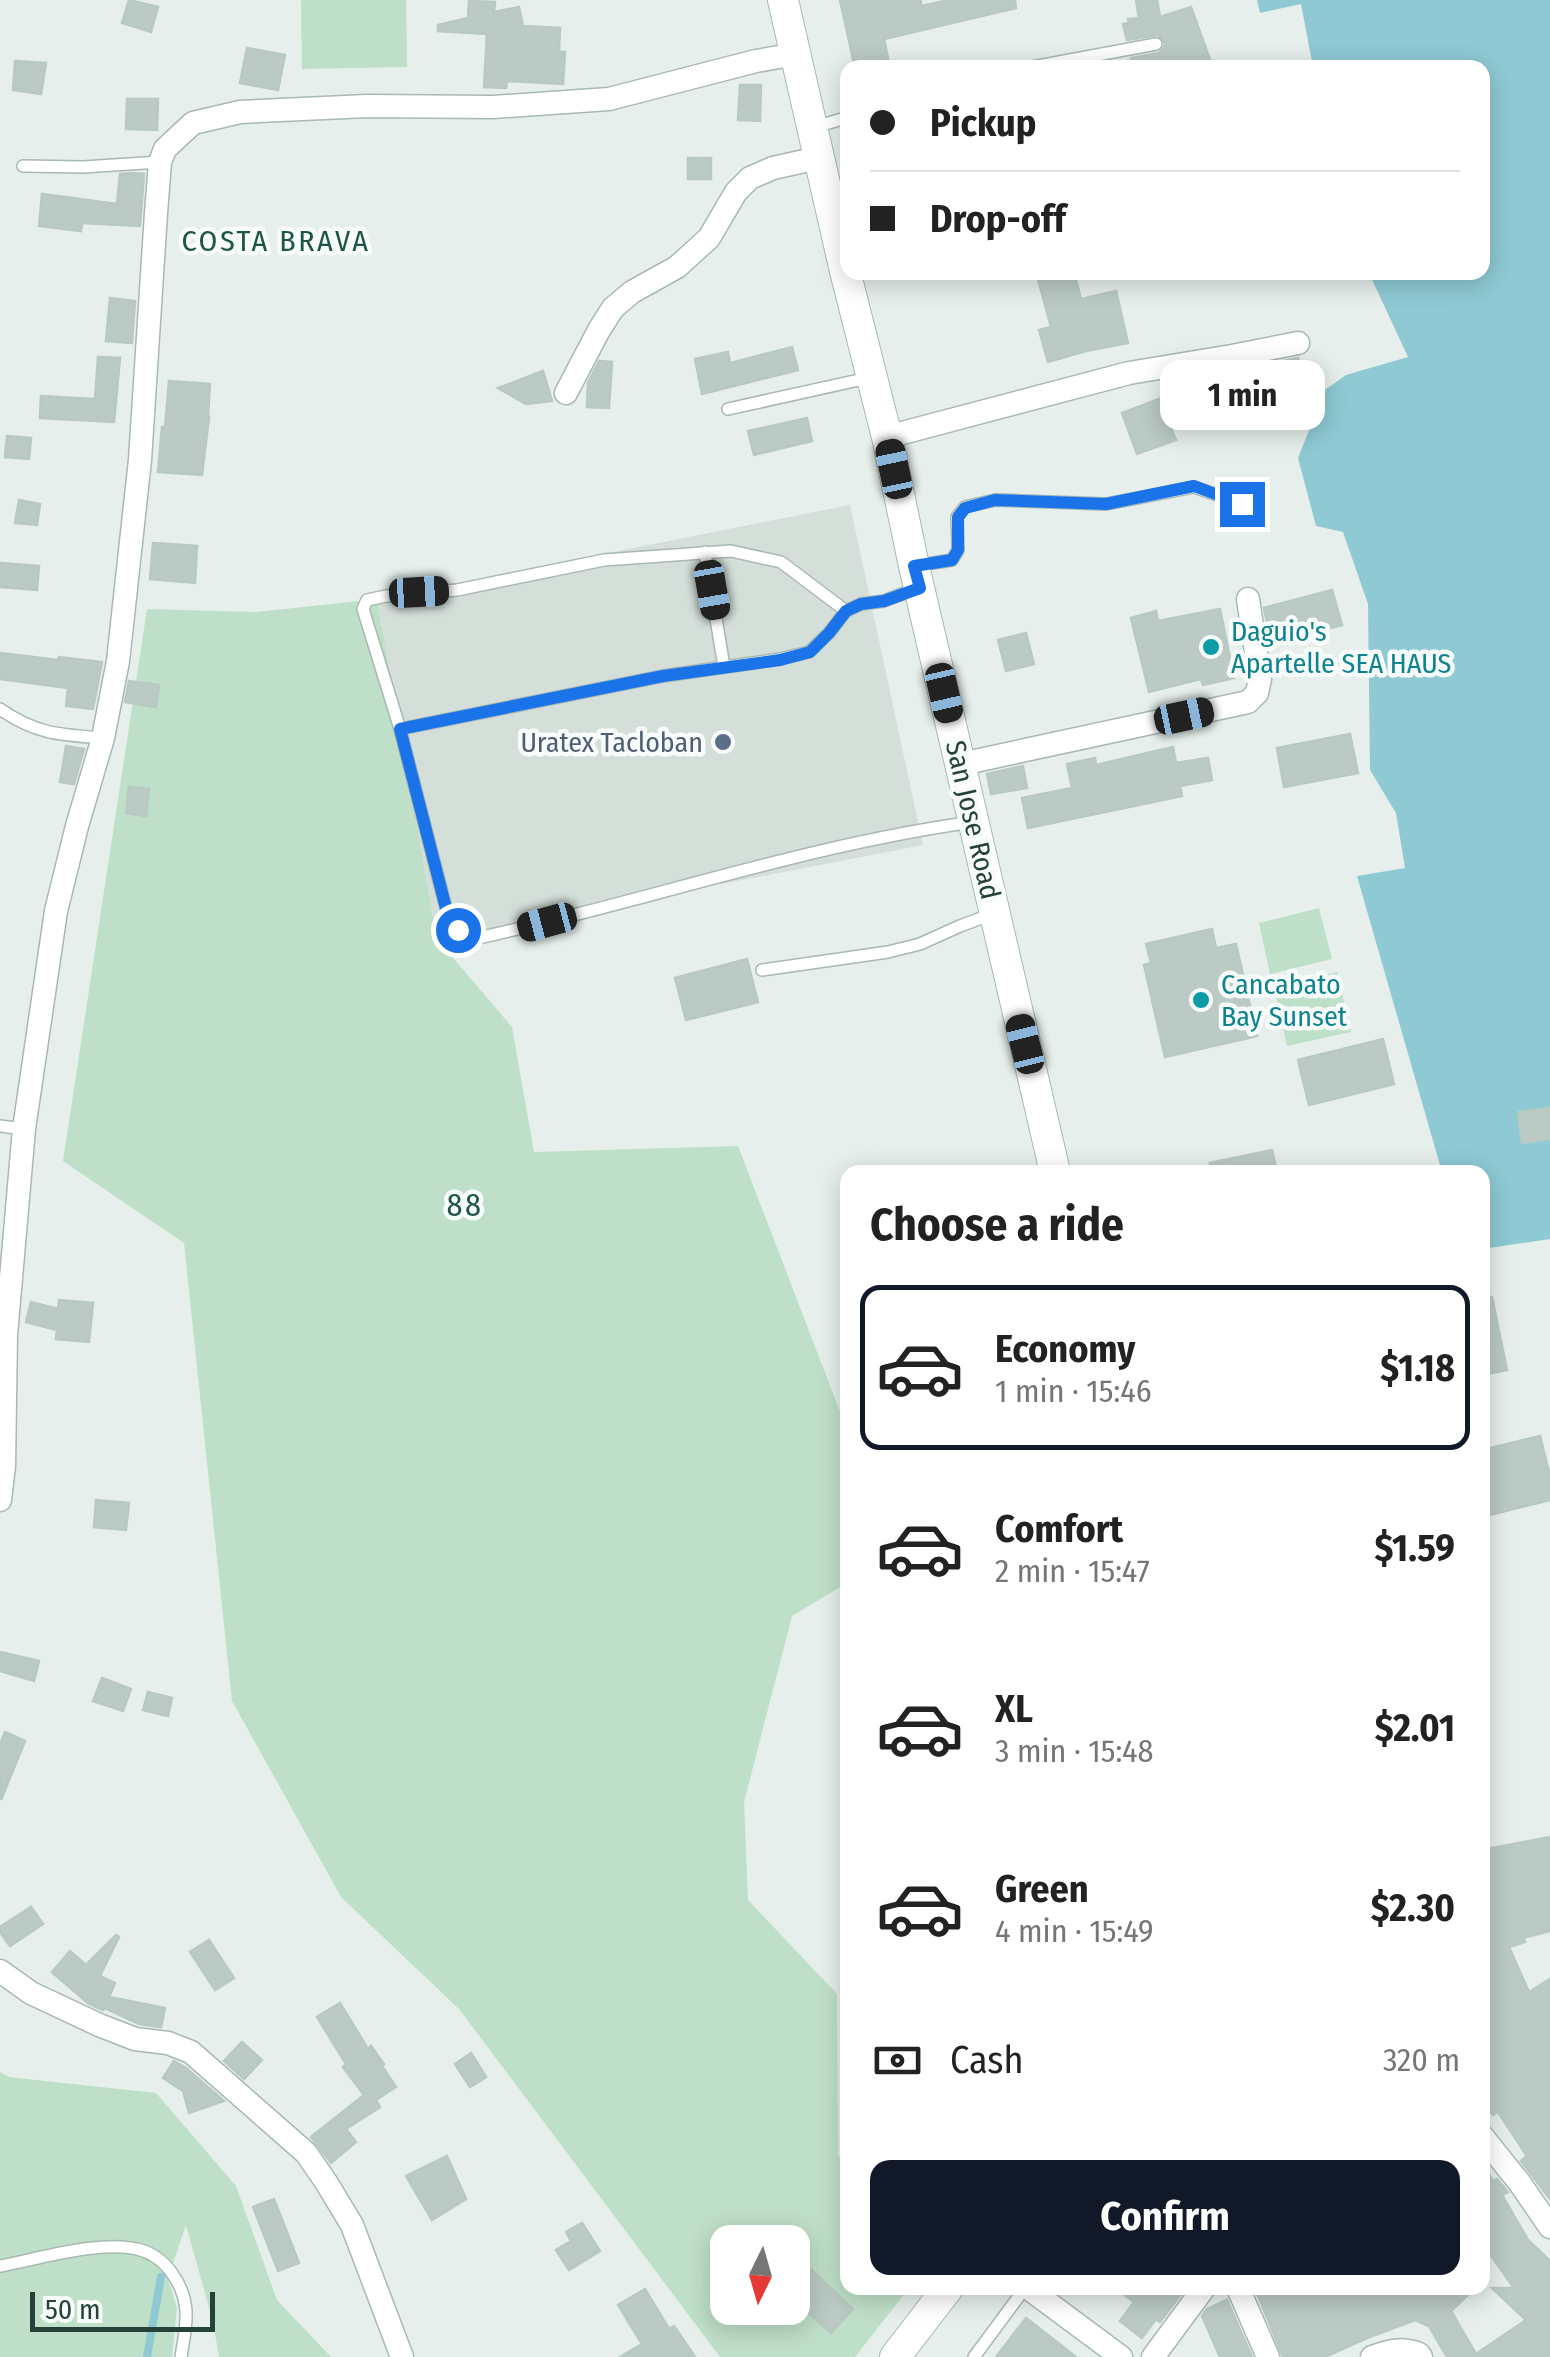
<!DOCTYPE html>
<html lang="en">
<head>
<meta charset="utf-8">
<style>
	body { margin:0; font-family:"Fira Sans Condensed",sans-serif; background:#f2f2f2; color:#222; height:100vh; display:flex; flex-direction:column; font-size:38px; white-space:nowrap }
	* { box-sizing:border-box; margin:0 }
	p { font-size:32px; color:#767676 }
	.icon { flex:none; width:55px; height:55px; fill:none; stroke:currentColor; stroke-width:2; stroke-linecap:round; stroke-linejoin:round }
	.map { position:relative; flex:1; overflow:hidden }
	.details { position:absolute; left:840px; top:1165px; width:650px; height:1130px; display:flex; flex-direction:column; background:#fff; border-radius:20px; box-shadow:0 5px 25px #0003 }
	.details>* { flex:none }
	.banner { position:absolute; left:840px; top:60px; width:650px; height:220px; border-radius:20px; box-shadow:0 5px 25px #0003; display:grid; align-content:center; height:220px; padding:0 30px; background:#fff }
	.needle { width:65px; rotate:185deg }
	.controls { position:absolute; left:710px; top:2225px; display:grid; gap:20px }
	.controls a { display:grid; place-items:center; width:100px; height:100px; border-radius:20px; background:#fff; box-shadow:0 5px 25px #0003; font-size:50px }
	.scale { position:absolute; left:30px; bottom:25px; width:185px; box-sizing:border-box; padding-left:10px; border:5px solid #24423a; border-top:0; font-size:28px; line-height:35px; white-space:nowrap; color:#24423a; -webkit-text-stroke:8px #f7fbf9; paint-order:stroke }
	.end { position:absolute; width:45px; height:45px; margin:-22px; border:12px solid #1a73e8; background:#fff; box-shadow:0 0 0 5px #fff }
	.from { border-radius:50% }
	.bubble { position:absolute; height:70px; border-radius:20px; background:#fff; box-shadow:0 5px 25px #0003; font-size:32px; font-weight:700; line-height:70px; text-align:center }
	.car { position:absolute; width:30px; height:60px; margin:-30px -15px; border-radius:12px; box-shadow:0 0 8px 2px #0007; background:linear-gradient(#222 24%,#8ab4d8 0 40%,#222 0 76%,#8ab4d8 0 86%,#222 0) }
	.banner b { display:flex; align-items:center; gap:35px; height:95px; font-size:38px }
	.banner b+b { border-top:2px solid #e0e0e0 }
	.banner i { width:25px; height:25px; background:#222 }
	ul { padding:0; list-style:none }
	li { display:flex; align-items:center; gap:30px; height:165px; margin:0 20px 15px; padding:0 10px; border:5px solid transparent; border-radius:20px }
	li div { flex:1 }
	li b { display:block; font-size:38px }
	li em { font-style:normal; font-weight:700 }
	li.selected { border-color:#111827 }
	li>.icon { width:90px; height:90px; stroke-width:1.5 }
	h2 { padding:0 30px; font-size:45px; line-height:120px }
	.pay { display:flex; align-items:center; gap:25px; height:110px; padding:0 30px; font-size:38px }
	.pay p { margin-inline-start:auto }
	.cta { display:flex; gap:20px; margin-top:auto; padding:20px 30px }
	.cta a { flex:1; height:115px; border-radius:20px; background:#111827; color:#fff; font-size:40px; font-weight:700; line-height:115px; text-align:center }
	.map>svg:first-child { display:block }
	.built { fill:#d4dfda }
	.green { fill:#bfe0c8; fill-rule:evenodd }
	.water { fill:#8ec9d4 }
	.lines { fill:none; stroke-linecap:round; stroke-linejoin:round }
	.stream { stroke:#8ec9d4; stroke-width:8 }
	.building { fill:#bbcac4; stroke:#b8c9c2; stroke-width:2.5 }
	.service-casing { stroke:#a8b8b2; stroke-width:14 }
	.minor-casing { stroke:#a8b8b2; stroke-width:25 }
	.secondary-casing { stroke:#a4bbb3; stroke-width:32 }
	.service { stroke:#fff; stroke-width:11 }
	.minor { stroke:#fff; stroke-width:22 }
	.secondary { stroke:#fff; stroke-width:30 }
	.route { stroke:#1a73e8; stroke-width:12 }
	.culture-dot { fill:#0f9aa8; stroke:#f7fbf9; stroke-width:4 }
	.service-dot { fill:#5c6f8a; stroke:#f7fbf9; stroke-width:4 }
	.labels { text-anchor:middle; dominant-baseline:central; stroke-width:9; stroke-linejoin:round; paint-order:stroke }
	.culture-label { font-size:28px; fill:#0d838f; stroke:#f7fbf9; text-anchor:start }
	.service-label { font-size:28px; fill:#4e5e75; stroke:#f7fbf9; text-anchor:end }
	.street-label { font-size:28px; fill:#24423a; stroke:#f7fbf9 }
	.neighbourhood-label { font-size:30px; letter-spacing:2.5px; fill:#1f5548; stroke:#f7fbf9 }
	.quarter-label { font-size:32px; letter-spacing:2.5px; fill:#1f5548; stroke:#f7fbf9 }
</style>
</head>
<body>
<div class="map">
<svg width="1550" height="2357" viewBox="0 0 1550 2357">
	<rect width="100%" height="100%" fill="#e6efeb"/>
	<path class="built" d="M850 505 923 845 437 939 377 599Z"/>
	<g class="green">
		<path d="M301 0H406L407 67 302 69Z"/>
		<path d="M377 599 437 939 512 1027 534 1152 738 1146 847 1430V1583L792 1616 744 1802 748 1900 837 1994 838 2155 847 2166 848 2288H909L855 2357H720L459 2009 341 1897 232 1701 184 1243 63 1161 147 609 257 612ZM728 2242H792V2308H728Z"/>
		<path d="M1319 908 1332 959 1270 974 1259 923Z"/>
		<path d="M1337 972 1351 1032 1287 1046 1274 987Z"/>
		<path d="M0 2072 9 2077 156 2093 236 2186 277 2300 331 2357H219L213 2322 186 2225 168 2278 177 2308 172 2357H0Z"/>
	</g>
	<path class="water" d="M1257 0H1550V1239L1483 1249 1482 1172H1443L1440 1165 1357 876 1405 868 1396 813 1370 770 1368 604 1343 532 1316 526 1298 458 1325 390 1346 375 1408 357 1369 273 1482 272V68L1313 67 1301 4 1260 13Z"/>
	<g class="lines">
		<path class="stream" d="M147 2357 161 2277"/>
	</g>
	<g class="building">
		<path d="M129 0 158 7 151 32 122 23Z"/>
		<path d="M840 0H921V6L949 0H1015L1016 8 884 39 890 68H855Z"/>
		<path d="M1136 0H1157L1160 17 1191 7 1213 68H1134L1131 58 1159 53 1164 48 1165 43 1158 35 1127 40 1123 24 1129 23 1128 19 1139 18Z"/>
		<path d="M469 1 495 2 494 12 519 7 523 26 560 28 559 52H565L563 84 507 81 506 88 484 87 487 34 438 31V25L468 18Z"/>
		<path d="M247 48 285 55 278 90 240 83Z"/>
		<path d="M15 61 46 63 41 94 13 90Z"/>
		<path d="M740 85H761L760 121 738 120Z"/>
		<path d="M127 99H158L157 130 126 129Z"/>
		<rect x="688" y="158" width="23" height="21"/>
		<path d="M133 173 144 174 140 226 82 223 81 231 39 226 42 194 117 204 120 174Z"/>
		<path d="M1036 272H1074L1081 299 1116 291 1128 343 1086 351 1048 362 1039 330 1051 327Z"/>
		<path d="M110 298 135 301 132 343 106 341Z"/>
		<path d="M792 347 798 370 702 394 695 359 728 352 730 363Z"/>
		<path d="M98 357 120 358 114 422 40 418 41 396 95 399Z"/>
		<path d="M1298 358 1303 375 1249 389 1252 399 1215 411 1216 415 1171 428 1176 440 1137 454 1122 413 1167 396 1163 383 1202 376 1203 378Z"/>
		<path d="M599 361 612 362 609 408 587 407 588 383Z"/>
		<path d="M543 371 552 401 526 404 498 388Z"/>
		<path d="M169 381 210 384 208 417H209L202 475 158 472 162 427H165Z"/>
		<path d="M807 418 812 441 754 455 748 431Z"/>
		<path d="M7 436 31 438 29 459 5 457Z"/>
		<path d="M19 500 40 504 37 525 15 523Z"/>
		<path d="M153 543 197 546 195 583 150 579Z"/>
		<path d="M0 563 39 566 37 590 0 587Z"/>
		<path d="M1332 590 1342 625 1271 643 1264 608Z"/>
		<path d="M1220 609 1234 678 1203 685 1201 679 1149 692 1131 618 1156 611 1158 621Z"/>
		<path d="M1026 633 1034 664 1006 671 998 640Z"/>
		<path d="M0 653 58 660 59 657 102 662 93 709 66 706 68 688 0 679Z"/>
		<path d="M129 681 159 685 156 707 125 702Z"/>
		<path d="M1350 734 1358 773 1284 787 1277 748Z"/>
		<path d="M66 746 84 749 74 784 60 782Z"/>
		<path d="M1173 747 1176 763 1208 758 1212 780 1180 786 1182 796 1028 828 1022 798 1072 788 1067 764 1095 758 1096 765Z"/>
		<path d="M1023 766 1027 788 991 794 987 774Z"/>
		<path d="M129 787 149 789 146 816 126 813Z"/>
		<path d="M1212 929 1216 948 1236 944 1257 1036 1165 1057 1144 965 1151 963 1146 944Z"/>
		<path d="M747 959 758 1002 686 1020 675 978Z"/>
		<path d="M1383 1039 1394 1084 1309 1105 1298 1060Z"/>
		<path d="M1550 1108V1139L1522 1143 1518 1112Z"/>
		<path d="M1272 1150 1277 1172H1211L1210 1163Z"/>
		<path d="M1492 1297 1507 1370 1482 1375V1298Z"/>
		<path d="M59 1300 93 1303 89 1342 56 1339 57 1330 26 1322 31 1302 58 1309Z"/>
		<path d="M1540 1436 1550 1476V1500L1482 1517V1450Z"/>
		<path d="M96 1500 129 1503 126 1530 94 1527Z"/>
		<path d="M0 1652 39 1661 34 1681 0 1671Z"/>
		<path d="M102 1678 131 1689 123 1711 93 1701Z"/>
		<path d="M148 1692 172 1698 168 1716 143 1710Z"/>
		<path d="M5 1732 25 1741 1 1800 0 1745Z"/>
		<path d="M1550 1837V1931L1523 1938 1525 1942 1509 1947 1529 1992 1550 1979V2199L1521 2161 1527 2156 1498 2112 1493 2115 1482 2103V1850Z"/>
		<path d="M31 1907 43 1924 10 1946 0 1932V1927Z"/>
		<path d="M116 1935 119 1937 100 1976 115 1983 109 1997 165 2008 161 2027 139 2024 105 2008 103 2010 89 2004 52 1972 70 1951 86 1965Z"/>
		<path d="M209 1940 234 1978 215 1990 190 1952Z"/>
		<path d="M340 2003 368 2049 371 2046 384 2064 382 2066 396 2087 376 2100 380 2107 346 2129 356 2142 331 2163 311 2137 364 2095 343 2067 346 2064 317 2017Z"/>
		<path d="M242 2042 262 2060 244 2079 224 2061Z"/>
		<path d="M471 2053 486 2077 470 2087 455 2064Z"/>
		<path d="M174 2061 186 2068 224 2101 189 2113 183 2091 163 2078Z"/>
		<path d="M447 2156 466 2199 432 2220 406 2176Z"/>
		<path d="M1482 2163 1493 2181 1497 2179 1508 2192 1502 2195 1528 2240 1550 2261V2357H1447L1429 2326 1415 2320 1367 2338 1325 2357H1283L1255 2288H1475L1451 2311 1476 2354 1526 2320 1492 2288H1514L1482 2243Z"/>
		<path d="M274 2199 299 2263 278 2271 253 2207Z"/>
		<path d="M582 2223 600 2251 569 2270 556 2250 571 2241 566 2232Z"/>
		<path d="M806 2265 853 2309 831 2333 792 2298V2280Z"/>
		<path d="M1115 2288H1172L1181 2294 1160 2322 1156 2319 1142 2338 1120 2321 1134 2302Z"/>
		<path d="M645 2289 669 2329 674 2326 695 2357H620L642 2344 618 2305Z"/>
		<path d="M1227 2300 1252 2357H1220L1202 2316 1207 2309Z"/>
		<path d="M1026 2318 1076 2357H996Z"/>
	</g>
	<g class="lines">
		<g class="service-casing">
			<g id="service">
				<path d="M1027 68 1156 44"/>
				<path d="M813 128 848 117"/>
				<path d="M23 166 83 167 160 162"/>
				<path d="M728 409 868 378"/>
				<path d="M705 552 724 667"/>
				<path d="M914 566 952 560 958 550 957 517 965 507 995 500 1106 504 1194 487 1263 511"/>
				<path d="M846 611 781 562 731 551 604 560 457 590 386 596 367 600 363 609 400 729 447 912 458 930 478 938C644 902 805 845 973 822"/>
				<path d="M0 709C36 734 60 735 103 738"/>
				<path d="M400 729 663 676 780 659 809 652 829 633 846 611 861 604 884 601 915 589"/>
				<path d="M762 970 888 952 920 944 960 926 995 913"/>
				<path d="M0 1126 24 1129"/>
				<path d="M0 2266C38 2259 100 2240 137 2249 165 2255 184 2284 186 2311 187 2326 183 2343 181 2357"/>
				<path d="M974 2357 1025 2288"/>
			</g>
		</g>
		<g class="minor-casing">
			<g id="minor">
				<path d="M566 393 599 330 613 308 632 292 677 267 709 238 736 192 750 178 773 168 818 158"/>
				<path d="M887 437 1129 373 1232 356 1298 343"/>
				<path d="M961 764 1248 702 1257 693 1260 679 1248 599"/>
				<path d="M0 1500 4 1466 6 1335 24 1129 56 911 77 826 103 738 118 661 140 460 156 213 160 162 165 149 193 123 240 112 367 106 493 107 609 99 756 61 796 54"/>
				<path d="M0 1971 31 1993 99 2025 135 2039 168 2043 191 2052 306 2153 326 2182 352 2225 402 2357"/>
				<path d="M1482 2136 1519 2182 1550 2227"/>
				<path d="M1028 2288 1121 2357"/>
				<path d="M1238 2288 1268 2357"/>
				<path d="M1153 2357 1204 2288"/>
				<path d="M1372 2357C1389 2351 1402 2347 1419 2354L1421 2357"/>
			</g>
		</g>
		<g class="secondary-casing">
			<g id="secondary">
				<path d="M783 0 845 271 887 437 914 566 1055 1172"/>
				<path d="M895 2357 948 2288"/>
			</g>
		</g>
		<use href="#service" class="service"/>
		<use href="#minor" class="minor"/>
		<use href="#secondary" class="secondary"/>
	</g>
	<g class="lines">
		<path class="route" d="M458 930 447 912 400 729 663 676 780 660 810 652 829 633 846 611 861 604 884 601 920 588 914 566 952 560 958 550V517L965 508 995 500 1106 504 1194 486 1242 504"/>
	</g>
	<g class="culture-dot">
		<circle cx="1211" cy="647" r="10"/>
		<circle cx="1201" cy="1000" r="10"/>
	</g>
	<circle class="service-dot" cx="723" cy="742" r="10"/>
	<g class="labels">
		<g class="culture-label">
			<text x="1231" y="631">Daguio's<tspan x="1231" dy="32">Apartelle SEA HAUS</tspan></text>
			<text x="1221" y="984">Cancabato<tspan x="1221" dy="32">Bay Sunset</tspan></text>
		</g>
		<g class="service-label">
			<text x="703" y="742">Uratex Tacloban</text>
		</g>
		<g class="street-label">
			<text transform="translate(973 820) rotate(77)">San Jose Road</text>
		</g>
		<g class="neighbourhood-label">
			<text x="276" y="241">COSTA BRAVA</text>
		</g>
		<g class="quarter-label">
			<text x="465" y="1205">88</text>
		</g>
	</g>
</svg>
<div class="controls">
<a><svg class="needle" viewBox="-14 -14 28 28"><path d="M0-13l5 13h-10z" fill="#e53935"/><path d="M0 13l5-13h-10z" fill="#767676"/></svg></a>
</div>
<div class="scale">50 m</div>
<i class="end from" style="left:458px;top:930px"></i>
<i class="end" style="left:1242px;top:504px"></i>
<div class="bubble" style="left:1160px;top:360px;width:165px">1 min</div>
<i class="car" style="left:894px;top:469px;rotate:348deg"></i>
<i class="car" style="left:712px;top:590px;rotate:170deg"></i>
<i class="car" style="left:419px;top:592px;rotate:87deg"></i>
<i class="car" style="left:944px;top:693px;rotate:167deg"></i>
<i class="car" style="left:1184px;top:716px;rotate:78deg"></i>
<i class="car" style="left:547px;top:922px;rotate:255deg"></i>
<i class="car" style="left:1025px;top:1044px;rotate:346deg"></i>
<div class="banner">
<b><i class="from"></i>Pickup</b>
<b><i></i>Drop-off</b>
</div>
<section class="details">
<h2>Choose a ride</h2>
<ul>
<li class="selected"><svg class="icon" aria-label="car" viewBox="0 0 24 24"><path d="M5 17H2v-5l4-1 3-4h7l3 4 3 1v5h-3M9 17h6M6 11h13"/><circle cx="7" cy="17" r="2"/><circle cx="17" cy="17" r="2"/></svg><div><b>Economy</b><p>1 min · 15:46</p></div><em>$1.18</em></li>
<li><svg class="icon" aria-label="car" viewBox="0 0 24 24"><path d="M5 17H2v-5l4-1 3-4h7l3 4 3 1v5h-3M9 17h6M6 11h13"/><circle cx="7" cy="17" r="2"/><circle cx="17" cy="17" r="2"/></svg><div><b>Comfort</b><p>2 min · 15:47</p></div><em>$1.59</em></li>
<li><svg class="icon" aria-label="car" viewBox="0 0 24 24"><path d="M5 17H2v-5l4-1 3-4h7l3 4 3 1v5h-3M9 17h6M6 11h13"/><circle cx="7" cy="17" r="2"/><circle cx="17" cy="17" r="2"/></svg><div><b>XL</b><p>3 min · 15:48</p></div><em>$2.01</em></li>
<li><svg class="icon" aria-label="car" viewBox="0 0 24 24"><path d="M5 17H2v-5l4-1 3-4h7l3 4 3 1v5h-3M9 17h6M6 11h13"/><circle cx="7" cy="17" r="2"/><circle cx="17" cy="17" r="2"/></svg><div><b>Green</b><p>4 min · 15:49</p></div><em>$2.30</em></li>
</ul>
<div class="pay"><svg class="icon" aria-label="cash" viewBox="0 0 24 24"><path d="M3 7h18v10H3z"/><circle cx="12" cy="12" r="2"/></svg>Cash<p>320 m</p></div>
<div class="cta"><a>Confirm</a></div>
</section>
</div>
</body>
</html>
